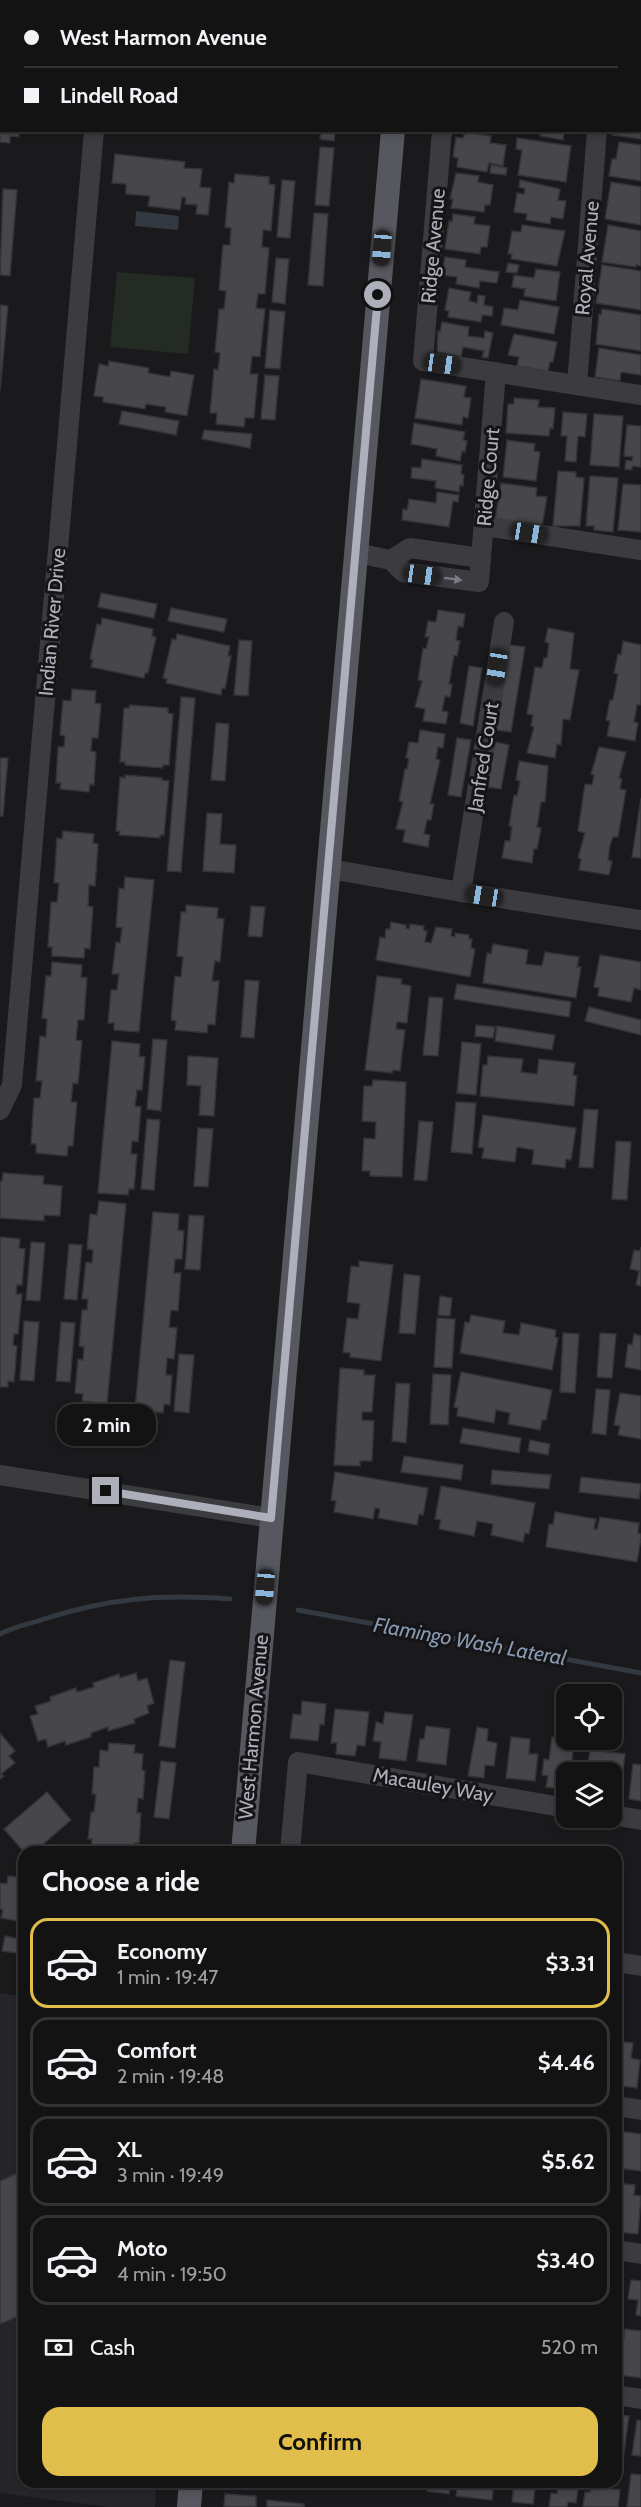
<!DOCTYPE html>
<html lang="en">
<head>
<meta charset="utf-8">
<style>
	body { margin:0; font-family:Cabin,sans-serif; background:#212022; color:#f1f3f6; height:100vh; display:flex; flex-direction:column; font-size:22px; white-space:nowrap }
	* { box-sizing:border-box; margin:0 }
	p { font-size:20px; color:#9d9ea0 }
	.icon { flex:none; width:33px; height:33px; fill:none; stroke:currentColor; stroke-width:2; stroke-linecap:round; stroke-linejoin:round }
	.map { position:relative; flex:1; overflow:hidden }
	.panel { position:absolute; left:18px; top:1846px; width:604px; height:642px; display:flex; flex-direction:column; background:#141314; border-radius:18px; box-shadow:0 3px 9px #0003,0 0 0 2px #333234 }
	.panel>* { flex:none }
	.hud { position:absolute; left:0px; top:0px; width:642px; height:132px; box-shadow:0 3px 9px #0003,0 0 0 2px #333234; display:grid; align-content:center; height:132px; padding:0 24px; background:#141314 }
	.controls { position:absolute; left:556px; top:1684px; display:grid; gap:12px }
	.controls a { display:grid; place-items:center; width:66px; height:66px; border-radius:12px; background:#141314; box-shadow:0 3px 9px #0003,0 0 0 2px #333234; font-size:30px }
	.end { position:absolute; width:27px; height:27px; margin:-14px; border:8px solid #adb0ba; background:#111; box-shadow:0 0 0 3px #111 }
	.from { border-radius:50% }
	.bubble { position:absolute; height:42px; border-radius:18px; background:#141314; box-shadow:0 3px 9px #0003,0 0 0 2px #333234; font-size:20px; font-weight:700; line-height:42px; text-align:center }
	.car { position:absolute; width:18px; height:36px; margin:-18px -9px; border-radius:8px; box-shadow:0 0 4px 2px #0007; background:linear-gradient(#222 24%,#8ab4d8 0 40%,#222 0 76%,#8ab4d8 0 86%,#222 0) }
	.hud b { display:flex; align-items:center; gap:21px; height:57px; font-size:22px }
	.hud b+b { border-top:2px solid #333234 }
	.hud i { width:15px; height:15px; background:#f1f3f6 }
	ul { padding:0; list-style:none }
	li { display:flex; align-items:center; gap:18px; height:90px; margin:0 12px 9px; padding:0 12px; border:3px solid #333234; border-radius:18px }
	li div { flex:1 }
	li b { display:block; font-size:22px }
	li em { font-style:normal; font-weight:700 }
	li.active { border-color:#e1be4b }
	li>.icon { width:54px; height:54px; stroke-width:1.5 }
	h2 { padding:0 24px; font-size:27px; line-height:72px }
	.pay { display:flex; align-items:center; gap:15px; height:66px; padding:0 24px; font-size:22px }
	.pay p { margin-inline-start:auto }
	.button { display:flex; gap:12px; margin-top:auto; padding:12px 24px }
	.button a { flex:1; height:69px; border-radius:18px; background:#e1be4b; color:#111; font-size:24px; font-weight:700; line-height:69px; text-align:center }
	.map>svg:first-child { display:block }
	.built { fill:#262528 }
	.green { fill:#242b25 }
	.water { fill:#323940 }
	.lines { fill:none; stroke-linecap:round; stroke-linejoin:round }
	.stream { stroke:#323940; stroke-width:5 }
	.building { fill:#47464b; stroke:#343437; stroke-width:1.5 }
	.minor { stroke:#3b3b40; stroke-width:20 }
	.major { stroke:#57585f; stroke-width:24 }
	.oneway { fill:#7a7b83 }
	.route { stroke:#adb0ba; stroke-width:8 }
	.labels { text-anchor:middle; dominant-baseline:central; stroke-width:6; stroke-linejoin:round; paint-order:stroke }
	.street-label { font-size:20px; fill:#adb0ba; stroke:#151416 }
	.water-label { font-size:21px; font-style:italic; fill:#889ab1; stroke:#151416 }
</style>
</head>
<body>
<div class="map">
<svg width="641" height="2507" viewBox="0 0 641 2507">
	<rect width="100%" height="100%" fill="#1a191b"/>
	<path class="built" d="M0 1993 24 1997V2482L156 2483 155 2507H109L0 2493Z"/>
	<path class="green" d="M117 272 195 278 188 354 110 347Z"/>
	<path class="water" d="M136 211 179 216 178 230 135 226Z"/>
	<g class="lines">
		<g class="stream">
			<path d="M298 1610 641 1673"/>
			<path d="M0 1634C13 1627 29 1624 44 1619 110 1598 161 1594 230 1599"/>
		</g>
	</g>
	<g class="building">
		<path d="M231 0H291L231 2Z"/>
		<path d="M0 99 2 130H19V137L10 136V143L0 142Z"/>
		<path d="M641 103V139L612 135 613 130H640Z"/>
		<path d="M321 130H335L334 141 320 139Z"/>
		<path d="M540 130H571V134L564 132 563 140 540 136Z"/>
		<path d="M465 132 491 136 490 143 506 145 503 166 489 163 487 172 457 167 458 158 453 157 456 137 463 138Z"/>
		<path d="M517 138 571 146 566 182 518 175 522 150 516 149Z"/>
		<path d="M619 142 641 145V181L609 176 612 159H616Z"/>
		<path d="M320 147 334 148 329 206 315 205Z"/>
		<path d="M115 154 185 162 184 168 202 169 200 187 211 188 208 215 196 214 197 205 185 204 186 198 182 197 180 210 148 206 150 196 126 194V184L112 183Z"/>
		<path d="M491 165 507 168 506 175 490 173Z"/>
		<path d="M456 173 479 176 478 182 493 185 490 205H485L484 212 451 208 453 199H450Z"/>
		<path d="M235 174 269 177V184L275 185 271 231 263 230 262 247 269 248 265 294H258L256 308 265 309 260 357 252 356 250 374H258L254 418H245L244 427 216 424 217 413H210L214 369 218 370 220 353 215 352 219 309H224L226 291 219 290 223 245H230L231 228 225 227 229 182 234 183Z"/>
		<path d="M282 180 295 181 290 238 277 237Z"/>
		<path d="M520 180 560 189 558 200 566 201 563 219 551 217 550 224 526 220 527 214 514 212 517 193 524 194 525 189 519 187Z"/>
		<path d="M611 182 641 187V225L605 219Z"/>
		<path d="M3 189 17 190 10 276 0 275Z"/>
		<path d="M314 213 328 214 323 286 308 285Z"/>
		<path d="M453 214 475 217 474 224 490 226 487 247H481L480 254 445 249 449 221 452 222Z"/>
		<path d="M522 225 565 231 557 266 511 259 512 254H508L512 231 521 232Z"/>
		<path d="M608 225 641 231V266L636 265V267L602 262Z"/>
		<path d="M445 257 466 260 465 267 499 272 497 283 480 281 479 288 456 284 457 277 442 275Z"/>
		<path d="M276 258 289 259 285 304 272 302Z"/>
		<path d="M508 263 519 265 517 273 506 272Z"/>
		<path d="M602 265 641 271V310L596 303Z"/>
		<path d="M536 269 560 272 556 301 524 296 525 289 512 287 514 275 534 278Z"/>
		<path d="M449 288 471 292 469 301 477 303 478 295 485 296 484 305 493 307 492 316 482 315 481 322 448 317 449 311 445 310Z"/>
		<path d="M520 300 559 307 554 334 501 325 504 308 518 310Z"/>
		<path d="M0 305 8 306 0 391Z"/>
		<path d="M602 309 641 315V351L596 344 599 314 601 315Z"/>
		<path d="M270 310 285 312 280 369 265 368Z"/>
		<path d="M442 322 469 327 468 336 484 338 485 331 493 333 488 358 482 357 484 351 463 347 461 357 437 352 438 331 440 332Z"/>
		<path d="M514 334 557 342 553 362H550L548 371 517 366 519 357 508 355Z"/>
		<path d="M599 348 641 355V375L621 372 620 381 595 377Z"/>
		<path d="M109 361 149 368 148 373 170 377 171 371 194 375 187 416 165 412 166 407 146 404 145 409 103 402V397L94 396 99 364 108 366Z"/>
		<path d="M265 375 279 376 275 420 261 419Z"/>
		<path d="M421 379 466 386 464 397 471 398 468 418 463 417 462 425 415 418Z"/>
		<path d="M514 398 539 400 538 407 555 408 553 429 550 428 549 436 506 433 508 404H514Z"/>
		<path d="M122 411 179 421 176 435 119 424Z"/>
		<path d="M563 412 587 414 585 437 578 436 576 462 565 461 567 436H561Z"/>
		<path d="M594 414 623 416 619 467 590 465Z"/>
		<path d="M414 423 465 432 463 440 467 441 465 452 462 451 460 461 436 456 437 449 411 444Z"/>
		<path d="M627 425 641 426V467L632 466V470L625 469 626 460 632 461 633 457 624 456Z"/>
		<path d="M204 430 252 434 250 448 202 439Z"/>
		<path d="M507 440 535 444 534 451 540 452 536 481 503 477Z"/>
		<path d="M422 459 462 465 461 474 464 475 463 486 460 485 459 492 435 488 436 481 411 478 412 467 421 468Z"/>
		<path d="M558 471 576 472V477L584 478 580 526H553Z"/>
		<path d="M590 476 618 478 613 532 594 530V526H586Z"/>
		<path d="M501 483 537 488 536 496 547 497 542 527 495 520Z"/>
		<path d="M623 484 641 485V532L618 530Z"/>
		<path d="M437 492 459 495 458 502 453 501 449 527 402 520 403 509 407 510 409 499 436 503Z"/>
		<path d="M101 593 157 604 154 618 98 607Z"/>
		<path d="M171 608 227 619 224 632 168 621Z"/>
		<path d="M438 610 465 614 463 627 458 626 456 640 460 641 457 656 454 655 449 684H452L450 697 445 696 442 711 448 712 446 724 423 721 425 709 415 707 422 681 418 680 423 648 426 649 429 637H425L428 621 436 622Z"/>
		<path d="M102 618 153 629 152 636 156 637 148 673H145L144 678 91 667 93 660 90 659 97 624 101 625Z"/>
		<path d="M548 628 574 633 570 669 579 670 570 720 563 719 561 745 557 744 555 758 527 753 534 727 531 726 533 715 527 714 535 667 542 668 544 658H547L549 643 545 642Z"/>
		<path d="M177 634 230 646 228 656H231L225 689 222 688 221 695 166 683 167 679 163 678 172 639 176 640Z"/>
		<path d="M239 640 252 641 248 696 234 695Z"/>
		<path d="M623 641 641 645V699L640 705H637L634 722 638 723 635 741 607 736 610 721 606 720 610 700H613L618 674 614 673 618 654 621 655Z"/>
		<path d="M510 645 525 647 511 732 496 730Z"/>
		<path d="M469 666 482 668 473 726 460 723Z"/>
		<path d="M72 689 96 691 95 703 101 704 98 738H92L91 751 96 752 94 785 90 784 89 792 60 789 61 783H56L58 747H64L65 736 60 735 63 700 71 701Z"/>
		<path d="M181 697 195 698 181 872 167 871Z"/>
		<path d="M130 705 168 708V713L173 714 169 765H163V768L125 765V762H120L124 708H129Z"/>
		<path d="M216 723 229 724 225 781 211 780Z"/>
		<path d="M420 730 445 734 443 748 438 747 436 759 440 760 430 804H434L431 820H427L424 834 430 835 428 847 403 842 405 830 396 829 403 802 399 801 405 769H407L409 758H406L409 742 418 743Z"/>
		<path d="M457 738 471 740 461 797 448 795Z"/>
		<path d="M495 742 509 745 501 789 487 787Z"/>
		<path d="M599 747 626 752 619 778 622 779 620 789 626 790 618 837H613L610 845 608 860 612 861 609 875 579 870 581 859 578 858 585 833 578 831 585 784 592 785 594 775 591 774Z"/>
		<path d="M0 758H8L3 816H0Z"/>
		<path d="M519 761 548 766 545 802H541L537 827 541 828 537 849H534L532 863 502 858 505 841H510L512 826H509L514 795 517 796 520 781 516 780Z"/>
		<path d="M125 775 162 778V780L169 781 164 835H160V838L119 835 120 831H116L120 777 125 778Z"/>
		<path d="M641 798V858L632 857Z"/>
		<path d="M207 813 222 814 220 844 236 845 234 873 203 871Z"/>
		<path d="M63 831 94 834 93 843 98 844 95 886 89 885 88 906 93 907 90 949 85 948 84 958 52 956V947H48L51 902H57L59 883H54L57 838 62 839Z"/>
		<path d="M125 877 154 880 139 1032 114 1030V1023H108L111 990H117L119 974H112L116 942 120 943 122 928 116 927 119 888 124 889Z"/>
		<path d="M186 905 218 908 217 918 224 919 220 962 215 961 212 981H219L215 1025 208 1024 207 1033 175 1030 176 1021 171 1020 175 976 181 977 183 957 177 956 181 912H186Z"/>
		<path d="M251 906 265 907 262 937 248 936Z"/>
		<path d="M391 922 406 925V928L409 929 410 924 424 926 423 930 427 931 425 942 431 943 436 927 452 929 451 936 455 937V933L469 935V939H472L471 948 475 949 470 977 376 960 380 937 385 938 386 929H390Z"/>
		<path d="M493 944 528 950 526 964 542 966 545 952 579 957 577 967H581L576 998 483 983 487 953 491 954Z"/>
		<path d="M600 955 641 962V990L634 988 631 1002 598 996 599 988 594 987Z"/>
		<path d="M52 962 82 965 81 977 87 978 84 1020H78L76 1040 82 1041 78 1084 73 1083 71 1102H77L73 1146H68L67 1156 36 1153V1144H31L34 1098H40L42 1081H36L40 1036 46 1037 47 1019 42 1018 46 976H51Z"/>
		<path d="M377 976 402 979 401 984 411 986 407 1023 397 1022 396 1029 405 1030 400 1071 393 1070 392 1073 365 1070Z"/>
		<path d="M245 980 259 981 254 1038 241 1037Z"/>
		<path d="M457 984 571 1002 569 1017 454 999Z"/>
		<path d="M429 997 443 998 438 1056 423 1055Z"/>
		<path d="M589 1007 641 1020V1035L585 1021Z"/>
		<path d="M476 1025 495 1027 493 1038 475 1036Z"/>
		<path d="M497 1026 555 1035 552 1050 495 1041Z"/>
		<path d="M153 1039 167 1040 161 1111 147 1109Z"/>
		<path d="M112 1041 140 1044 139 1056 145 1057 142 1090H137L135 1106 141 1107 138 1142 132 1141 131 1154H137L134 1189H129L128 1195 98 1193Z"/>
		<path d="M462 1042 481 1044 476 1095 457 1093Z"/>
		<path d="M188 1056 218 1058 214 1116 199 1115 201 1086 187 1085Z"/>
		<path d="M488 1056 523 1059 521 1072 537 1074 539 1059 575 1063 573 1075 577 1076 574 1106 480 1096 483 1065H487Z"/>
		<path d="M373 1080 406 1082 402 1177 370 1176V1171H362L364 1138 375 1139 376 1122 362 1121 364 1086H372Z"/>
		<path d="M456 1102 476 1103 472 1154 451 1152Z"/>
		<path d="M584 1109 598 1110 593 1168 579 1167Z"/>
		<path d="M483 1115 576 1128 571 1160 566 1159 565 1168 532 1164 534 1150 517 1147 515 1162 482 1158 484 1148 478 1147Z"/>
		<path d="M147 1119 160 1120 154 1190 141 1189Z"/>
		<path d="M419 1121 433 1122 427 1181 414 1180Z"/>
		<path d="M198 1128 213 1129 208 1187 194 1186Z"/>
		<path d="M616 1141 631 1142 627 1200 612 1199Z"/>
		<path d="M3 1173 44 1176 43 1184 62 1186 60 1216 44 1215V1221L0 1218V1181H2Z"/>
		<path d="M99 1201 126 1204 107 1404 82 1401 83 1394 75 1393 78 1359 83 1360 84 1347 79 1346 82 1310H87L88 1299H82L86 1262 92 1263 93 1250 87 1249 90 1214 97 1215Z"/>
		<path d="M153 1212 179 1214 178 1230 184 1231 182 1259H175L174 1273H181L178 1311 171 1310 169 1327 177 1328 174 1359 167 1358 166 1375H172L170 1405 164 1404 163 1413 135 1410Z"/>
		<path d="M189 1215 204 1216 200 1270 185 1269Z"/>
		<path d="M0 1237 20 1239 19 1248 25 1249 22 1285H17L16 1294H22L18 1334H14L13 1345 17 1346 14 1382 8 1381V1387H0Z"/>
		<path d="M31 1242 45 1243 40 1301 26 1300Z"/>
		<path d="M69 1244 82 1245 77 1300 64 1299Z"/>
		<path d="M641 1247V1286L636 1285 639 1271 630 1269 634 1250 640 1251Z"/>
		<path d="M359 1261 393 1265 381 1361 350 1357V1353L343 1352 347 1318 358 1319 360 1304 347 1302 351 1266 359 1267Z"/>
		<path d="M404 1274 420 1276 415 1334 399 1333Z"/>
		<path d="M440 1296 452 1298 450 1316 438 1315Z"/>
		<path d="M471 1315 505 1321 503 1333 519 1335 521 1323 556 1330 555 1337 558 1338 552 1370 460 1353 465 1322 469 1323Z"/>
		<path d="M437 1318 455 1319 452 1368 434 1367Z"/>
		<path d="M24 1321 39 1322 34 1381 20 1380Z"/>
		<path d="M61 1322 75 1323 70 1382 56 1381Z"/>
		<path d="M563 1333 579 1334 575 1393 560 1392Z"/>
		<path d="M600 1333 616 1334 612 1378 597 1377Z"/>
		<path d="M634 1334 641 1336V1370L625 1367 628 1344 632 1345Z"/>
		<path d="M179 1354 194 1355 189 1413 174 1411Z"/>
		<path d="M340 1368 364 1370V1375H375L372 1412H362V1420L374 1421 372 1461H360V1466L334 1465Z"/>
		<path d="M461 1372 552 1390 546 1420H542L540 1430 508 1424 510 1413 496 1410 494 1423 457 1416 458 1408 454 1407Z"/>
		<path d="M433 1374 451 1375 448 1425 430 1424Z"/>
		<path d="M396 1383 410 1384 406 1443 392 1441Z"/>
		<path d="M596 1389 610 1390 606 1435 592 1433Z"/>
		<path d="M620 1393 641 1396V1439L618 1435 620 1426 614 1425Z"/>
		<path d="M463 1428 521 1438 519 1453 460 1443Z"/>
		<path d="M530 1440 550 1444 548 1455 528 1451Z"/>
		<path d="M404 1456 463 1465 461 1480 401 1472Z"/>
		<path d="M492 1470 551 1475 549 1489 491 1484Z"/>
		<path d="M335 1472 428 1488 423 1515 419 1514 417 1525 378 1518 380 1509 375 1508 373 1519 334 1512 336 1501 331 1500Z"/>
		<path d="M581 1477 641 1484 639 1499 579 1492Z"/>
		<path d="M441 1486 535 1503 529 1534 525 1533 523 1542 491 1535 493 1524 477 1521 474 1536 439 1529 441 1520 435 1519Z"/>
		<path d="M555 1512 596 1519 594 1529H597L600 1517 639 1523 638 1533 641 1534V1538L637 1562 546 1547 549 1524 553 1525Z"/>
		<path d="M170 1660 185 1662 175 1748 159 1746Z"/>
		<path d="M136 1673 138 1681 147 1678 154 1703 147 1706 149 1713 134 1719 135 1723 108 1731V1727L91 1733V1737L66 1745 65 1741 48 1747 46 1739 38 1741 30 1716 38 1714 35 1706 51 1701 50 1697 76 1688 77 1692 94 1687 93 1683 119 1674 120 1678Z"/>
		<path d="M302 1701 326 1704 324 1725 320 1724 318 1741 290 1738 293 1714 301 1715Z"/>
		<path d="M335 1709 369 1712 365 1746 357 1745 355 1756 336 1754 337 1743H331Z"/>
		<path d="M385 1712 413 1715 406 1761 379 1758 381 1742 373 1741 376 1722 383 1724Z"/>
		<path d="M426 1726 450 1729 446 1765 417 1761 420 1739H424Z"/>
		<path d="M477 1727 488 1729 487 1741 497 1743 494 1766 485 1765 484 1778 468 1776Z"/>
		<path d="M0 1733 15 1751 9 1756 15 1763 1 1774 4 1776 0 1779Z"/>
		<path d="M511 1737 530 1739 529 1754H538L535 1781 506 1778Z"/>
		<path d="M552 1737 574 1740 572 1760 583 1762 582 1773H567V1790L546 1787 548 1776 542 1775 544 1759 549 1760Z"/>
		<path d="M109 1743 135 1745 134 1753 143 1754 142 1770 145 1771 143 1799 138 1798 137 1813H141L139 1843H135L134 1852H91L92 1839H88L91 1812H94L96 1794H92L94 1767H99L100 1750 108 1751Z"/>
		<path d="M590 1750 625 1754 620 1793 612 1792V1773H587Z"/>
		<path d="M161 1761 176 1763 169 1819 154 1817Z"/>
		<path d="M633 1764 641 1765V1801L629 1799Z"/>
		<path d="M47 1792 71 1820 34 1852H24L4 1829Z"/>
		<path d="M8 1876 24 1878V1926L17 1925 18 1921 1 1918 3 1910 0 1909V1883L7 1884Z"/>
		<path d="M5 1936 24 1940V1954L2 1951Z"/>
		<path d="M623 2042 633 2043 631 2058 640 2060 637 2088 616 2085V2051L622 2052Z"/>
		<path d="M616 2131 641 2134V2171L618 2168 619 2157 616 2156Z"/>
		<path d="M24 2170V2310L18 2313 19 2316 0 2324V2181Z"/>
		<path d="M616 2183 635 2185 634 2195 641 2196 638 2234 616 2232Z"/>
		<path d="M616 2271 623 2272 621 2290 616 2289Z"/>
		<path d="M631 2280 641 2281V2316L636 2315 638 2300 628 2299Z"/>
		<path d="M625 2329 641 2331V2378L619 2375Z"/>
		<path d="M616 2415 629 2416 623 2460 616 2459Z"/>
		<path d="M637 2420 641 2421V2456L632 2455Z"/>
		<path d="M631 2474 641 2475V2507H627Z"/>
		<path d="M428 2482H450L449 2494 427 2491Z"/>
		<path d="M458 2482H494L492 2500 456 2496Z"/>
		<path d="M536 2482 533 2504 512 2502 514 2483Z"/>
		<path d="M558 2482H579L576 2503 568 2502 567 2507H549L551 2493 557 2494Z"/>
		<path d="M592 2482H611V2489L620 2490 618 2507H583L585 2492H590Z"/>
		<path d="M225 2494 256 2496V2507H224Z"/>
		<path d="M267 2500 304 2504V2507H267Z"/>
	</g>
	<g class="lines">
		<g class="minor">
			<path d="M105 2V0"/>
			<path d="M452 2V0"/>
			<path d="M607 2 608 0"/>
			<path d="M442 130 423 361 641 395"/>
			<path d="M577 385 597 130"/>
			<path d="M484 526 641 550"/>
			<path d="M356 553 391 560 403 572 479 582 496 372"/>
			<path d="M391 560 410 548 481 558"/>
			<path d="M330 869 461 892 641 920"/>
			<path d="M461 892 504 622"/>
			<path d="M0 1110 12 1085 94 130"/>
			<path d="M0 1475 271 1518"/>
			<path d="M612 1815 641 1820"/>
			<path d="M290 1852 298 1762 567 1808"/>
			<path d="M616 1962 641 1966"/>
			<path d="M616 2106 641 2110"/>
			<path d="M616 2250 641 2254"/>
			<path d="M616 2395 641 2399"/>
		</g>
		<g class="major">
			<path d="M404 2V0"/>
			<path d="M243 1852C292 1278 342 704 393 130"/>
			<path d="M189 2507 191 2482"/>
		</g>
	</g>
	<defs><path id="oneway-solid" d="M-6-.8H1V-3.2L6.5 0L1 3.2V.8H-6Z" transform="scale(1.5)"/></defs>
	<use class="oneway" href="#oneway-solid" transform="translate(453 579) rotate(7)"/>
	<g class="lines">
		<path class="route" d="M106 1491 271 1518 378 295"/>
	</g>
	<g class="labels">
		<g class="street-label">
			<text transform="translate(433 246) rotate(-85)">Ridge Avenue</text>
			<text transform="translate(587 258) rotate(-85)">Royal Avenue</text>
			<text transform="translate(488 477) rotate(-85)">Ridge Court</text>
			<text transform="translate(52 622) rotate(-85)">Indian River Drive</text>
			<text transform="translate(483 757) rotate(-81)">Janfred Court</text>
			<text transform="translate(253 1727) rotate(-85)">West Harmon Avenue</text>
			<text transform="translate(433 1785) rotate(10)">Macauley Way</text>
		</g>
		<g class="water-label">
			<text transform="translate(470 1641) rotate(10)">Flamingo Wash Lateral</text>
		</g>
	</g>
</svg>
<div class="controls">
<a><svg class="icon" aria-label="locate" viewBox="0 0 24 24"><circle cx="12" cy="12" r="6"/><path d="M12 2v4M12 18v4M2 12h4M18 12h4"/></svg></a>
<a><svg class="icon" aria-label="layers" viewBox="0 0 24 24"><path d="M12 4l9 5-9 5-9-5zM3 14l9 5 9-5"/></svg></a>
</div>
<i class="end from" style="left:378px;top:295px"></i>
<i class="end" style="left:106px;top:1491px"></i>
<div class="bubble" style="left:57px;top:1404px;width:99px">2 min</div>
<i class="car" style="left:382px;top:248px;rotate:185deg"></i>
<i class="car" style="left:442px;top:364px;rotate:98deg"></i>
<i class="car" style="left:529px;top:533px;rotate:99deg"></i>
<i class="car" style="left:422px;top:575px;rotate:98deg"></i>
<i class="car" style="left:497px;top:667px;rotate:189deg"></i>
<i class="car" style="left:484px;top:896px;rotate:279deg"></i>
<i class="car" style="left:265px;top:1587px;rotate:185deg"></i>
<div class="hud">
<b><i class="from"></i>West Harmon Avenue</b>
<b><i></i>Lindell Road</b>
</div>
<section class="panel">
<h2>Choose a ride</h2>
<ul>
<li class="active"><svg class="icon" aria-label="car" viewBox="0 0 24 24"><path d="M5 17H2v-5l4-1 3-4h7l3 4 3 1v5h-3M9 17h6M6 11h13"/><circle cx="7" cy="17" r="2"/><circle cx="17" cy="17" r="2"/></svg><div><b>Economy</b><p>1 min · 19:47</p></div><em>$3.31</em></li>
<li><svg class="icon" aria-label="car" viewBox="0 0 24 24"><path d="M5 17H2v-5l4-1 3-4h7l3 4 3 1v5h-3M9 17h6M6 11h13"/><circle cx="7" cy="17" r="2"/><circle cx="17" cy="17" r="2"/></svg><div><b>Comfort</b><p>2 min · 19:48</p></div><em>$4.46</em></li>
<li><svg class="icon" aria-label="car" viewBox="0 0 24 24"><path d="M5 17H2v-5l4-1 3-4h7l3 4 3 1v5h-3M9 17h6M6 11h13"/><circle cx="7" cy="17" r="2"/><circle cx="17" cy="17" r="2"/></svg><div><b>XL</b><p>3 min · 19:49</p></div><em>$5.62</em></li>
<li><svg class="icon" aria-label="car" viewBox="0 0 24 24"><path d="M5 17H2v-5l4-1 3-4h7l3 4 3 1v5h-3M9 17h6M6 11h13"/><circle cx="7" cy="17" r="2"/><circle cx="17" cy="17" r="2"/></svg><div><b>Moto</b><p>4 min · 19:50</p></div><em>$3.40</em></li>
</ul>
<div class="pay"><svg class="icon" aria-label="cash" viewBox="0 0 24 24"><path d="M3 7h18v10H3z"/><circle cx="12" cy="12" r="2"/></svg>Cash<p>520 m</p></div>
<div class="button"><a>Confirm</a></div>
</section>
</div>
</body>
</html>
